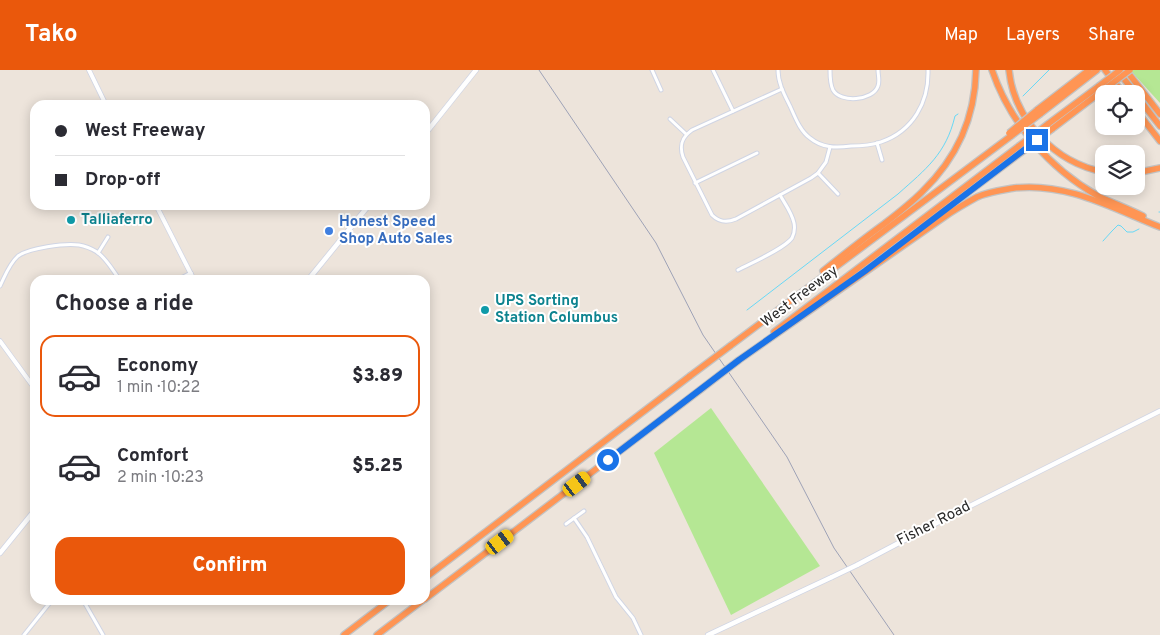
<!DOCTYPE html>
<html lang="en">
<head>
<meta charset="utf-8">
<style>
	body { margin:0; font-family:Overpass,sans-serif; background:#f2f2f3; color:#2b2b33; height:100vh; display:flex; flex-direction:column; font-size:19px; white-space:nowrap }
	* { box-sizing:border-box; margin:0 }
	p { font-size:16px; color:#7c7c81 }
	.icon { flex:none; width:28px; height:28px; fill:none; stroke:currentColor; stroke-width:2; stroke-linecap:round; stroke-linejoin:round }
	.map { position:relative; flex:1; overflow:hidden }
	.drawer { position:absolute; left:30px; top:205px; width:400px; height:330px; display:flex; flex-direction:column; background:#fff; border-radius:15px; box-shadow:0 2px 12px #0003 }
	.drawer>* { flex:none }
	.guide { position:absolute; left:30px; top:30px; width:400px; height:110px; border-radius:15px; box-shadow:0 2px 12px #0003; display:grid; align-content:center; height:110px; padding:0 25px; background:#fff }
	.tools { position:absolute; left:1095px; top:15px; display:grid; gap:10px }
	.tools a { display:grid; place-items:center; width:50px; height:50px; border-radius:10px; background:#fff; box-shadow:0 2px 12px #0003; font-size:25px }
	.end { position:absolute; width:22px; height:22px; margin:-11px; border:6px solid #1a73e8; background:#fff; box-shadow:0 0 0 2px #fff }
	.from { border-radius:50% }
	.car { position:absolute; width:15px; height:30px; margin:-15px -8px; border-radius:6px; box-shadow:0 0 4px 1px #0007; background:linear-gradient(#f5c518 24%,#345 0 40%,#f5c518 0 76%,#345 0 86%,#f5c518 0) }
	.guide b { display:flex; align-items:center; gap:18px; height:48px; font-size:19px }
	.guide b+b { border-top:1px solid #e1e1e2 }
	.guide i { width:12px; height:12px; background:#2b2b33 }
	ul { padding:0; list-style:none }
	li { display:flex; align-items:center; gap:15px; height:82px; margin:0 10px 8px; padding:0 15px; border:2px solid transparent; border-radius:15px }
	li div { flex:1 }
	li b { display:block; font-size:19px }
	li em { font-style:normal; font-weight:800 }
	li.on { border-color:#ea580c }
	li>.icon { width:45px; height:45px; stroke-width:1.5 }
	h2 { padding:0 25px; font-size:22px; line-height:60px }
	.button { display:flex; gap:10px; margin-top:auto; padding:10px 25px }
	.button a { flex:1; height:58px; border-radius:15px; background:#ea580c; color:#fff; font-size:20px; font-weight:800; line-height:58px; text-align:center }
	header { display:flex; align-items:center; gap:30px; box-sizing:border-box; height:70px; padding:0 25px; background:#ea580c; color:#fff }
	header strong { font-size:24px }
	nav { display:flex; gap:28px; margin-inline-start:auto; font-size:18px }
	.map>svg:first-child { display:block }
	.green { fill:#b5e794 }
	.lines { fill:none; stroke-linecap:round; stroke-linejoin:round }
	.stream { stroke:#68d8f6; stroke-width:1 }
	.minor-casing { stroke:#d0d5e4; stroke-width:5 }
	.tertiary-casing { stroke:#d0d5e4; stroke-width:5.5 }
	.secondary-casing { stroke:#d0d5e4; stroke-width:6 }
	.motorway-casing { stroke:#c3c3c3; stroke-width:8 }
	.minor { stroke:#fff; stroke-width:3 }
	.tertiary { stroke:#fff; stroke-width:4 }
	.secondary { stroke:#fff; stroke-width:4.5 }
	.motorway { stroke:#ff9554; stroke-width:5.5 }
	.rail { stroke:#9ea2b6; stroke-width:1 }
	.secondary-bridge-casing { stroke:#d0d5e4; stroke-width:6; stroke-linecap:butt }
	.motorway-bridge-casing { stroke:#c3c3c3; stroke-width:8; stroke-linecap:butt }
	.secondary-bridge { stroke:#fff; stroke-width:4.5 }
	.motorway-bridge { stroke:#ff9554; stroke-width:5.5 }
	.route { stroke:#1a73e8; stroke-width:6 }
	.culture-dot { fill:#0f9aa8; stroke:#fff; stroke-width:2 }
	.shop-dot { fill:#3f7fe0; stroke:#fff; stroke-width:2 }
	.labels { text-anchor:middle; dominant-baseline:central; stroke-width:4; stroke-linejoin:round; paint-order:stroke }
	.culture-label { font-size:15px; font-weight:bold; fill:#0d838f; stroke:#fff; text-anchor:start }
	.shop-label { font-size:15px; font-weight:bold; fill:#366cbe; stroke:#fff; text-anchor:start }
	.street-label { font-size:15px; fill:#2a2a2a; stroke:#fff }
</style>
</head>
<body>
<header>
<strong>Tako</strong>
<nav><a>Map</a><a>Layers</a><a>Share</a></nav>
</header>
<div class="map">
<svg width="1160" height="565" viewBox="0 0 1160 565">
	<rect width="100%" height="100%" fill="#ede4db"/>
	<g class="green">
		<path d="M1133 0H1160V33L1131 1Z"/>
		<path d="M711 338 820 496 731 545 654 383Z"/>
	</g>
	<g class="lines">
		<g class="stream">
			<path d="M1023 26 1049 0"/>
			<path d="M1159 142H1160"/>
			<path d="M1103 171 1112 161 1118 155 1121 156 1127 162H1133L1139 159"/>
			<path d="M747 240 898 124C926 99 946 84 955 46L958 44"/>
		</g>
		<g class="minor-casing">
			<g id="minor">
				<path d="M652 0 661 20"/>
				<path d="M713 0 733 41"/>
				<path d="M778 0C778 13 784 24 790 36 795 47 800 61 810 68 822 78 836 78 851 76 861 76 872 75 881 72 913 61 929 32 928 0"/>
				<path d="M830 0C830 6 830 14 833 20 840 33 873 31 878 16 880 11 878 5 878 0"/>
				<path d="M782 19 692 60C682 67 679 75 683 87L712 145C719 152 726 153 736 149L811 108 818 103 826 92 830 77"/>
				<path d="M670 49 686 64"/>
				<path d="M877 73 882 90"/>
				<path d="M818 103 838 124"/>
				<path d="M695 113 757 83"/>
				<path d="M98 183 108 167"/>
				<path d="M738 200C751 193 784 179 792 168 794 164 795 158 794 153 792 143 785 134 780 125"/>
				<path d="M177 210 191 203"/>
				<path d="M0 216C5 206 9 194 18 186 29 178 65 173 79 175 85 176 92 179 97 182 107 189 113 201 120 210"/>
				<path d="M574 448 587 467 616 527 633 548 641 565"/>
				<path d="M566 454 584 441"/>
				<path d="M83 530 103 565"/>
				<path d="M24 565 52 530"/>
			</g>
		</g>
		<g class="tertiary-casing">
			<g id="tertiary">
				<path d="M89 0 106 35"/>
				<path d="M156 135 194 210"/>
				<path d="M0 271 35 319"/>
			</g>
		</g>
		<g class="secondary-casing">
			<g id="secondary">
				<path d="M425 64 476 0"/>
				<path d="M308 210 369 135"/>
				<path d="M0 483 35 440"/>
				<path d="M857 495 948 447 1160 341"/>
				<path d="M708 565 832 507"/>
			</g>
		</g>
		<g class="motorway-casing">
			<g id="motorway">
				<path d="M992 0C1010 53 1049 98 1098 126 1113 133 1129 139 1143 146"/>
				<path d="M1009 0C1014 50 1055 93 1104 102"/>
				<path d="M1105 0 1124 24"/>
				<path d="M1126 0 1160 44"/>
				<path d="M1120 4 1136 24"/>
				<path d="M1136 25 1160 56"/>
				<path d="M1037 40 1089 0"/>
				<path d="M1136 40 1160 71"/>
				<path d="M1040 44 1097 0"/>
				<path d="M1048 54 1099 16"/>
				<path d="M1052 59 1102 21"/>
				<path d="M1136 103 1160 98"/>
				<path d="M922 157 1023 81"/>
				<path d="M823 201C843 185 863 169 884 154 897 144 910 134 922 122 957 88 975 49 976 0"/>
				<path d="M774 262 1019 76"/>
				<path d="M730 276 1011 66"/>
				<path d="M739 290 950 143C959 137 968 132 977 127 988 122 1002 120 1014 118 1067 112 1112 138 1160 157"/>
				<path d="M425 508 690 306"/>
				<path d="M425 529 700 320"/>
				<path d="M344 565 390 530"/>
				<path d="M377 565 423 530"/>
			</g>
		</g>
		<use href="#minor" class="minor"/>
		<use href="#tertiary" class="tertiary"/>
		<use href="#secondary" class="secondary"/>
		<use href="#motorway" class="motorway"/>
		<path class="rail" d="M539 0 656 173 703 265 787 387 834 478 894 565"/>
		<g class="secondary-bridge-casing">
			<path id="secondary-bridge" d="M832 507 857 495"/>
		</g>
		<g class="motorway-bridge-casing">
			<g id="motorway-bridge">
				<path d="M1099 16 1120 0"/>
				<path d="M1102 21 1130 0"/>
				<path d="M1009 63 1037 40"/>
				<path d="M1011 66 1040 44"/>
				<path d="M1019 76 1048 54"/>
				<path d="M1023 81 1052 59"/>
				<path d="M690 306 730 276"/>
				<path d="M700 320 739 290"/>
			</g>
		</g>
		<use href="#secondary-bridge" class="secondary-bridge"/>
		<use href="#motorway-bridge" class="motorway-bridge"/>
	</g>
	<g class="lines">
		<path class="route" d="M608 390 739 290 865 201 1037 70"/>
	</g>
	<g class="culture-dot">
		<circle cx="71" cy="150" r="5"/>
		<circle cx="485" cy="240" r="5"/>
	</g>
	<circle class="shop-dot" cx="329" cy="161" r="5"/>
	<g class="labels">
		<g class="culture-label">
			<text x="81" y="150">Talliaferro</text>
			<text x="495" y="231">UPS Sorting<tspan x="495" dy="17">Station Columbus</tspan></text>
		</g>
		<g class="shop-label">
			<text x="339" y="152">Honest Speed<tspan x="339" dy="17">Shop Auto Sales</tspan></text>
		</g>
		<g class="street-label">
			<text transform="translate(800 227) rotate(-37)">West Freeway</text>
			<text transform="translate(934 454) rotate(-27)">Fisher Road</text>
		</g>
	</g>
</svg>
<div class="tools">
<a><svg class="icon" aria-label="locate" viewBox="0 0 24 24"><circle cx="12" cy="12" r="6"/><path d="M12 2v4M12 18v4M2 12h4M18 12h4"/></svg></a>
<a><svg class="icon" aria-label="layers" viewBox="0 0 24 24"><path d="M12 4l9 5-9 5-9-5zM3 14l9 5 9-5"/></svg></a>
</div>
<i class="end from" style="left:608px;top:390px"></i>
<i class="end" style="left:1037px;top:70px"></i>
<i class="car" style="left:577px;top:414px;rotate:53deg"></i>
<i class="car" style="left:500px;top:472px;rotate:53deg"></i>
<div class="guide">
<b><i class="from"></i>West Freeway</b>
<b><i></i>Drop-off</b>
</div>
<section class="drawer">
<h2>Choose a ride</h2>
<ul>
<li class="on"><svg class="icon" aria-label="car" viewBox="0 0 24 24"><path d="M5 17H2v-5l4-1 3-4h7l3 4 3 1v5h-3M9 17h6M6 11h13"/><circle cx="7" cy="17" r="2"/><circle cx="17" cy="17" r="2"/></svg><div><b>Economy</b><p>1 min · 10:22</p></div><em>$3.89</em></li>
<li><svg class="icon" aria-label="car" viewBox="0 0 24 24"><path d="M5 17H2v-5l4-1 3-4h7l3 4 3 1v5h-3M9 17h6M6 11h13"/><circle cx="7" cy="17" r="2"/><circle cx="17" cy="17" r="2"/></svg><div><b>Comfort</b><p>2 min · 10:23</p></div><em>$5.25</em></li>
</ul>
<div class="button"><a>Confirm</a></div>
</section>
</div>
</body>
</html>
